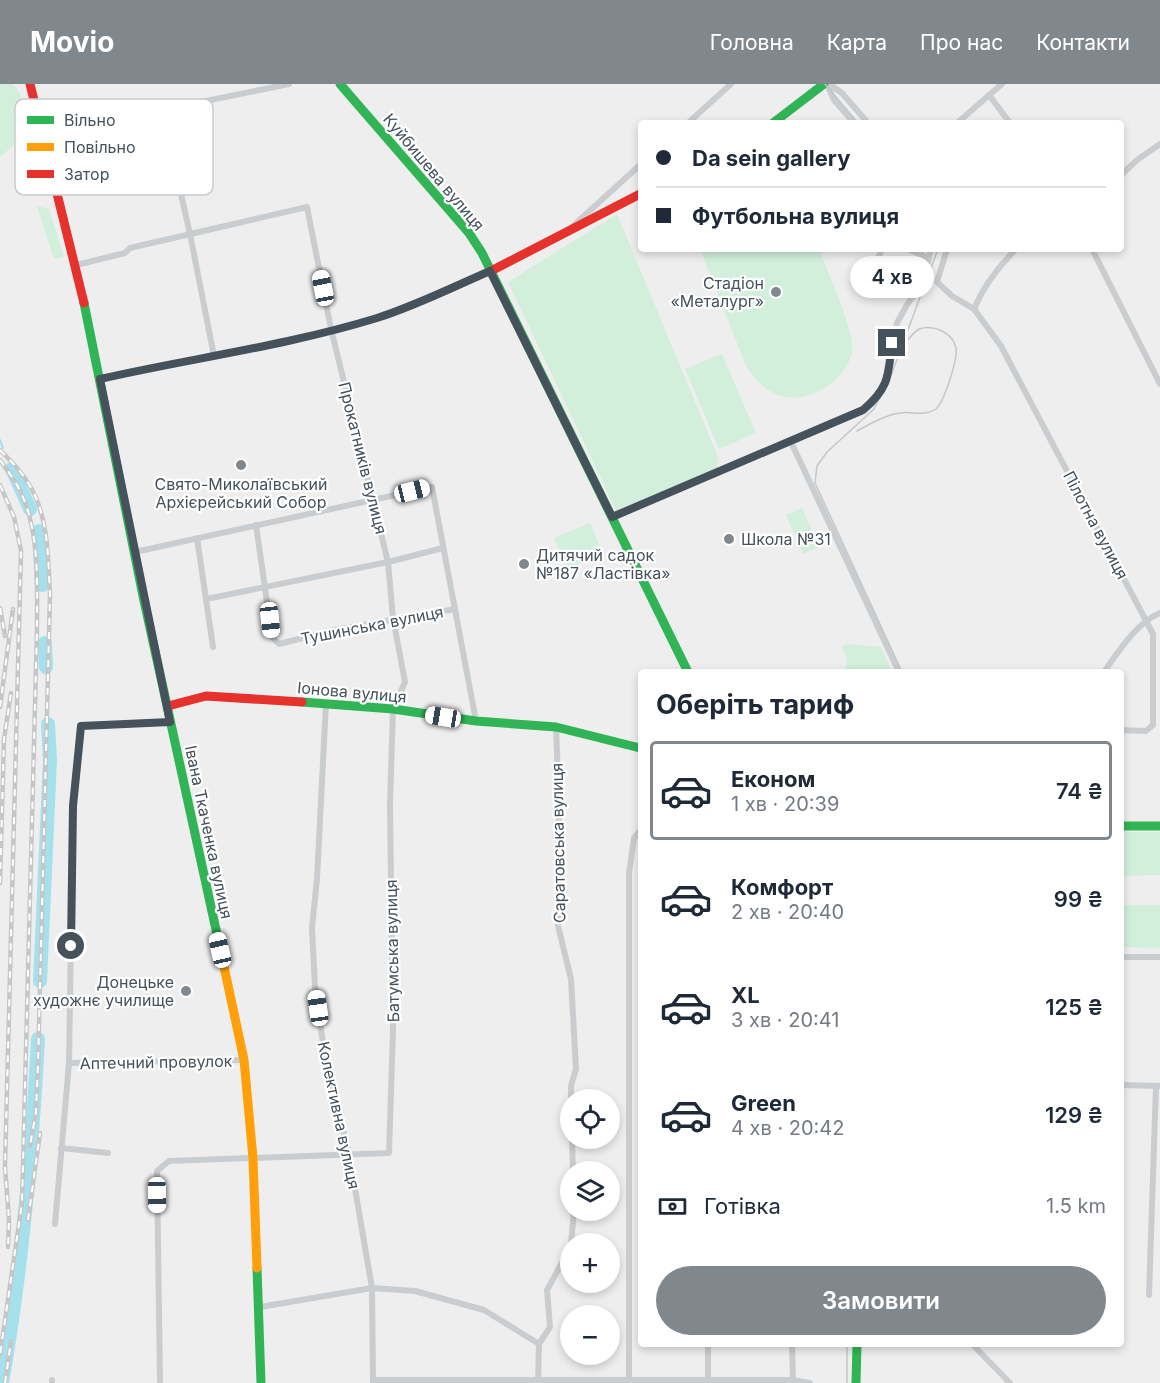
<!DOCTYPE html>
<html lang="uk">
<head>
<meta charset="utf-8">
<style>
	body { margin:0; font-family:Inter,sans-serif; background:#f2f2f3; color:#1f2937; height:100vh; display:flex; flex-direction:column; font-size:22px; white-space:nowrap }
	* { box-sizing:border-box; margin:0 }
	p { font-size:20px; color:#747a83 }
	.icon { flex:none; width:33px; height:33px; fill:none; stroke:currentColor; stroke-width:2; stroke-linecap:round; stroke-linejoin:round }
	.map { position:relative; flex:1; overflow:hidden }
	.sheet { position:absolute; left:638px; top:585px; width:486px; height:678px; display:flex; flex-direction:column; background:#fff; border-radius:6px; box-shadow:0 3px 9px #0003 }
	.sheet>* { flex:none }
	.guide { position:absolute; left:638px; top:36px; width:486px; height:132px; border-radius:6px; box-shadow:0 3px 9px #0003; display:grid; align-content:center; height:132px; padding:0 18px; background:#fff }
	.fabs { position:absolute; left:560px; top:1005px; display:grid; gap:12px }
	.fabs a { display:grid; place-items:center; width:60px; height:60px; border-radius:50%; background:#fff; box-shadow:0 3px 9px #0003; font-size:30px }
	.end { position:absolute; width:27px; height:27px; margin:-14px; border:8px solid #45515b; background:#fff; box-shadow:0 0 0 3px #fff }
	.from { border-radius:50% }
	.bubble { position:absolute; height:42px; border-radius:21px; background:#fff; box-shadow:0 3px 9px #0003; font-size:20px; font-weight:600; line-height:42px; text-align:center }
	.car { position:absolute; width:18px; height:36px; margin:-18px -9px; border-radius:8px; box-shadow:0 0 4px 2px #0007; background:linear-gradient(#fff 24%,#345 0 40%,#fff 0 76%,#345 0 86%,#fff 0) }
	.guide b { display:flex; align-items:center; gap:21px; height:57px; font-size:22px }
	.guide b+b { border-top:2px solid #e0e1e3 }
	.guide i { width:15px; height:15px; background:#1f2937 }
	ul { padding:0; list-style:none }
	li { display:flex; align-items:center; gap:18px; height:99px; margin:0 12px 9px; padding:0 6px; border:3px solid transparent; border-radius:6px }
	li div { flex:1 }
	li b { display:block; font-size:22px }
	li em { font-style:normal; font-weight:600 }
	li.current { border-color:#80888e }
	li>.icon { width:54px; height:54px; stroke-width:1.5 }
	h2 { padding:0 18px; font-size:27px; line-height:72px }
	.pay { display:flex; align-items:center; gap:15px; height:66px; padding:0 18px; font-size:22px }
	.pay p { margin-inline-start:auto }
	.action { display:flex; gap:12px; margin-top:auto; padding:12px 18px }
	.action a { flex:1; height:69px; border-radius:36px; background:#80888e; color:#fff; font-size:24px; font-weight:600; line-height:69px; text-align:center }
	header { display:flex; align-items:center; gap:36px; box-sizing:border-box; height:84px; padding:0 30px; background:#80888e; color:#fff }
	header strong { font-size:28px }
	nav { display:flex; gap:33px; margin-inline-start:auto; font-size:21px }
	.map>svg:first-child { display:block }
	.green { fill:#d1efdb }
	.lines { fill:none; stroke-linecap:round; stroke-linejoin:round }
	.stream { stroke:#a5e1ed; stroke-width:2 }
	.river { stroke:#a5e1ed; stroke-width:14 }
	.street { stroke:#cacdcf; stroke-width:6 }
	.fast { stroke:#30b455; stroke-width:9 }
	.slow { stroke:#ff9f0a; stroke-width:9 }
	.jam { stroke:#e5322d; stroke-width:9 }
	.tram { stroke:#c4c6c8; stroke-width:1.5 }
	.rail-casing { stroke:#c4c6c8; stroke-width:4.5 }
	.rail { stroke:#fff; stroke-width:2; stroke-dasharray:7; stroke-linecap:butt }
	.route { stroke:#45515b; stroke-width:8 }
	.poi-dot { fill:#80888e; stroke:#fff; stroke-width:2 }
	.labels { text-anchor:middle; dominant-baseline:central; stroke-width:4.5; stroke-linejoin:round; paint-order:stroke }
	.street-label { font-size:16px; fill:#45515b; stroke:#fff }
	.poi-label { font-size:16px; fill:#45515b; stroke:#fff; text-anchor:end }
	.key { fill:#fff; stroke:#c7cbce; stroke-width:1.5 }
	.key-label { font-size:16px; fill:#45515b }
</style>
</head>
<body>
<header>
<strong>Movio</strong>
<nav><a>Головна</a><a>Карта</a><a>Про нас</a><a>Контакти</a></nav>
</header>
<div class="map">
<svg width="1160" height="1299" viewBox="0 0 1160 1299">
	<rect width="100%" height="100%" fill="#efeeee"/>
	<g class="green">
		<path d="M0 0H13C24 14 25 17 20 35L24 43 25 51 0 73Z"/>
		<path d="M37 122 49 125 64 173 54 175Z"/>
		<path d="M617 130 718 373 717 385 616 426 508 198Z"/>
		<path d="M700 165H819C827 187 856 249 852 269 844 299 805 323 776 310 762 304 754 294 746 282Z"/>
		<path d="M722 270 756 349 719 365 685 285Z"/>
		<path d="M802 424 819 463 803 470 786 431Z"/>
		<path d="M590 439 603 470 567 485 554 454Z"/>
		<path d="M847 560 881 563 892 588H845L847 575 842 562Z"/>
		<path d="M1126 748H1160V791L1121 792V750Z"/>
		<path d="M1122 821H1160V864L1122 863Z"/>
	</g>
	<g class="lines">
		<path class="stream" d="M0 356 3 364"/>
		<g class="river">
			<path d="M12 385 30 425"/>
			<path d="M39 447 42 501"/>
			<path d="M45 559 46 583"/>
			<path d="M40 897 50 676 48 640"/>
			<path d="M2 1299C22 1186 32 1070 38 955"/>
		</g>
		<g class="street">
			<path d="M827 0 834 16 854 39"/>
			<path d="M829 0 842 9 868 39"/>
			<path d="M989 11 1010 39"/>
			<path d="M162 26 190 150 214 272"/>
			<path d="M688 39 731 0"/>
			<path d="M957 39 1002 0"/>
			<path d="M43 53 162 26 289 0"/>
			<path d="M1120 92 1137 76 1160 60"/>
			<path d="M574 141 640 81"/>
			<path d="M908 165 928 174"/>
			<path d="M947 165 937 198 952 212 974 225 1001 262 1153 550V641L1146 647 1120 646"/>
			<path d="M1092 165 1160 300"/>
			<path d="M76 181 125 169 130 164 307 123 331 245 388 478 393 534 405 598 393 625 390 720 393 947 389 1069 169 1077 157 1087 160 1299"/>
			<path d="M870 193 882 165"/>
			<path d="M974 225C984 201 998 183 1016 165"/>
			<path d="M100 295C192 274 286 262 377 234 415 222 453 202 491 187"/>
			<path d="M791 358 899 588"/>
			<path d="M612 433 863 326 877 314 887 297 892 259 897 239 908 219 922 200 931 165"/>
			<path d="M256 441 272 553 279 560 334 546 455 525"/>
			<path d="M197 454 213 563"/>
			<path d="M135 468 432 403 476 637"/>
			<path d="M206 515 388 478 443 464"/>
			<path d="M1104 588C1118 568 1136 539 1160 529"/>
			<path d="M326 619 317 795 312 844 315 903 327 988 348 1064 372 1204 373 1299"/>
			<path d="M556 643 559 718 558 842 571 895 576 985 571 1002V1016"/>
			<path d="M1120 873H1160"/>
			<path d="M69 979 244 976"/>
			<path d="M1120 1001 1159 1002"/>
			<path d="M572 1054 573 1088"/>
			<path d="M61 1064 108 1069"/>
			<path d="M55 1140 69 979 73 722 81 642 170 638"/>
			<path d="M571 1160 574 1126"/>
			<path d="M1149 1211 1156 1002"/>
			<path d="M260 1223 372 1204 415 1207 484 1226 539 1260"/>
			<path d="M708 1260V1298"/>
			<path d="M792 1260 793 1298"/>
			<path d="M972 1260 1010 1299"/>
			<path d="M52 1296V1299"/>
			<path d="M373 1296H793L810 1299"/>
			<path d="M538 1299 539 1260 550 1243 547 1206 570 1164"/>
			<path d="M629 1299V789L634 754 640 747"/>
		</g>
		<g class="fast">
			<path d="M340 0 469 149 482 169 688 588"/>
			<path d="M773 39 824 0"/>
			<path d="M84 219 143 512 220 864"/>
			<path d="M302 618 393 625 476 637 556 643 640 664"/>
			<path d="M1120 742H1160"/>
			<path d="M257 1184 261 1299"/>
			<path d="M856 1299 857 1260"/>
		</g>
		<path class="slow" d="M220 864 244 976 253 1074 257 1184"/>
		<g class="jam">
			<path d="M30 0 84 219"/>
			<path d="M491 187 640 110"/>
			<path d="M168 622 206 612 302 618"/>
		</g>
		<g class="tram">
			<path d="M825 0 858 39"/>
			<path d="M857 347C870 340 885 331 900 329 912 327 925 333 936 325 944 318 958 275 956 264 953 249 934 240 919 245 914 248 910 253 906 258"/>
			<path d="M902 588 815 399 817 382 827 368 874 325 889 297 938 165"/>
			<path d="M847 1260V1299"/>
		</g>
		<g class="rail-casing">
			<g id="rail">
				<path d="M0 366C11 377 22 388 30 402 49 434 48 475 50 511L38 981 36 1028 30 1062"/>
				<path d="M0 376C7 386 15 396 20 407 40 446 37 502 37 545L22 1119 0 1271"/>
				<path d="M0 401 14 433 21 467 5 1083 9 1136 8 1163"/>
				<path d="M0 524 5 552"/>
				<path d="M0 623 13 525"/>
				<path d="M0 799 4 655 11 609"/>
				<path d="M28 1136 40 1049"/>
				<path d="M5 1299 11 1257"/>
			</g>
		</g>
		<use href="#rail" class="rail"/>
	</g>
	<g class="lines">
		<path class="route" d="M71 862 73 722 81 642 170 638 100 295C192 274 286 262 377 234 415 222 453 203 490 187L612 433 863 326C890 303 888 291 892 259"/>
	</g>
	<g class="poi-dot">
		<circle cx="776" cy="208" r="6"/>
		<circle cx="241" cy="381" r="6"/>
		<circle cx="729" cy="455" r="6"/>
		<circle cx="524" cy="480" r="6"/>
		<circle cx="186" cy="907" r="6"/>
	</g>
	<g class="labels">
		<g class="street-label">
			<text transform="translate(434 88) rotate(50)">Куйбишева вулиця</text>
			<text transform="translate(363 374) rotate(76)">Прокатників вулиця</text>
			<text transform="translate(1096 441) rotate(62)">Пілотна вулиця</text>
			<text transform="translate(372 541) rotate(-11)">Тушинська вулиця</text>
			<text transform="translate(352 608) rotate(5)">Іонова вулиця</text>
			<text transform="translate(209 748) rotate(78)">Івана Ткаченка вулиця</text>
			<text transform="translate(558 759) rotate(-91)">Саратовська вулиця</text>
			<text transform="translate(392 867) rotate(-91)">Батумська вулиця</text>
			<text transform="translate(156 978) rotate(-1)">Аптечний провулок</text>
			<text transform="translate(339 1031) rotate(78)">Колективна вулиця</text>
		</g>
		<g class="poi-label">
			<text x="764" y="199">Стадіон<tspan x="764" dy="18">«Металург»</tspan></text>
			<text x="241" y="400" text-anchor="middle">Свято-Миколаївський<tspan x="241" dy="18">Архієрейський Собор</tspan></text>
			<text x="741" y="455" text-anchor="start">Школа №31</text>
			<text x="536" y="471" text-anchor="start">Дитячий садок<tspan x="536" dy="18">№187 «Ластівка»</tspan></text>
			<text x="174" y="898">Донецьке<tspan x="174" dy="18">художнє училище</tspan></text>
		</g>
	</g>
	<rect x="15" y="15" width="198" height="96" rx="9" class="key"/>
	<rect x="27" y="32" width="27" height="8" fill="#30b455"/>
	<rect x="27" y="59" width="27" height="8" fill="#ff9f0a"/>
	<rect x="27" y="86" width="27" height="8" fill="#e5322d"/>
	<g class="key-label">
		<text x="64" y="42">Вільно</text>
		<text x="64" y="69">Повільно</text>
		<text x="64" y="96">Затор</text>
	</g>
</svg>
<div class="fabs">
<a><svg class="icon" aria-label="locate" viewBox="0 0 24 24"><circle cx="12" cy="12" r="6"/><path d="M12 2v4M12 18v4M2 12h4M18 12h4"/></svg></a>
<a><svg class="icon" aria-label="layers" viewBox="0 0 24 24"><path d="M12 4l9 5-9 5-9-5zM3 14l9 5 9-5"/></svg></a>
<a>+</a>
<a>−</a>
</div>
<i class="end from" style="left:71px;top:862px"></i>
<i class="end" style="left:892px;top:259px"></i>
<div class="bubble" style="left:850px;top:172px;width:84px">4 хв</div>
<i class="car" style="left:323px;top:204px;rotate:349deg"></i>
<i class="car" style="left:412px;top:407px;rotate:76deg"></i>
<i class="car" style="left:270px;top:536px;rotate:174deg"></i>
<i class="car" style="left:443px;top:633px;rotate:279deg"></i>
<i class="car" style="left:220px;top:866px;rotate:347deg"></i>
<i class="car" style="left:318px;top:924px;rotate:352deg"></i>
<i class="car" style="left:157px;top:1111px;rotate:179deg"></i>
<div class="guide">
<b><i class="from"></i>Da sein gallery</b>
<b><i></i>Футбольна вулиця</b>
</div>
<section class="sheet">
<h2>Оберіть тариф</h2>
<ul>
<li class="current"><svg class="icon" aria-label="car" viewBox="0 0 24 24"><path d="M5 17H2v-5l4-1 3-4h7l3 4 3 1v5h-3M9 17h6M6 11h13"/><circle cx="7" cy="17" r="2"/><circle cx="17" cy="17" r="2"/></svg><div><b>Економ</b><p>1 хв · 20:39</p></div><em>74 ₴</em></li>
<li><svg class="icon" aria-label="car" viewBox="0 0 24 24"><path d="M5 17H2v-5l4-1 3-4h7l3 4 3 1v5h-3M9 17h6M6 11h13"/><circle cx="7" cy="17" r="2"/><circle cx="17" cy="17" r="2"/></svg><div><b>Комфорт</b><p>2 хв · 20:40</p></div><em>99 ₴</em></li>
<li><svg class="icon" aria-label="car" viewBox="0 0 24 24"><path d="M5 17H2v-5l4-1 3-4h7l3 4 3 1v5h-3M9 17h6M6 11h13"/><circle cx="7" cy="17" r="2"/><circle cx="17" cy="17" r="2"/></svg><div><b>XL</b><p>3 хв · 20:41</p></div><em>125 ₴</em></li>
<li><svg class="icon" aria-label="car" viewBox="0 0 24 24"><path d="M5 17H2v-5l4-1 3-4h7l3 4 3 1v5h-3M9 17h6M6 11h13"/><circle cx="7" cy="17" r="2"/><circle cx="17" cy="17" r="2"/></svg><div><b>Green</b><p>4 хв · 20:42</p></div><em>129 ₴</em></li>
</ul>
<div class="pay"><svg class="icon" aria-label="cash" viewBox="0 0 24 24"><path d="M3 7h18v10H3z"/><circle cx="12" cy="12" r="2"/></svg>Готівка<p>1.5 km</p></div>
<div class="action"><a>Замовити</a></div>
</section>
</div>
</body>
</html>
